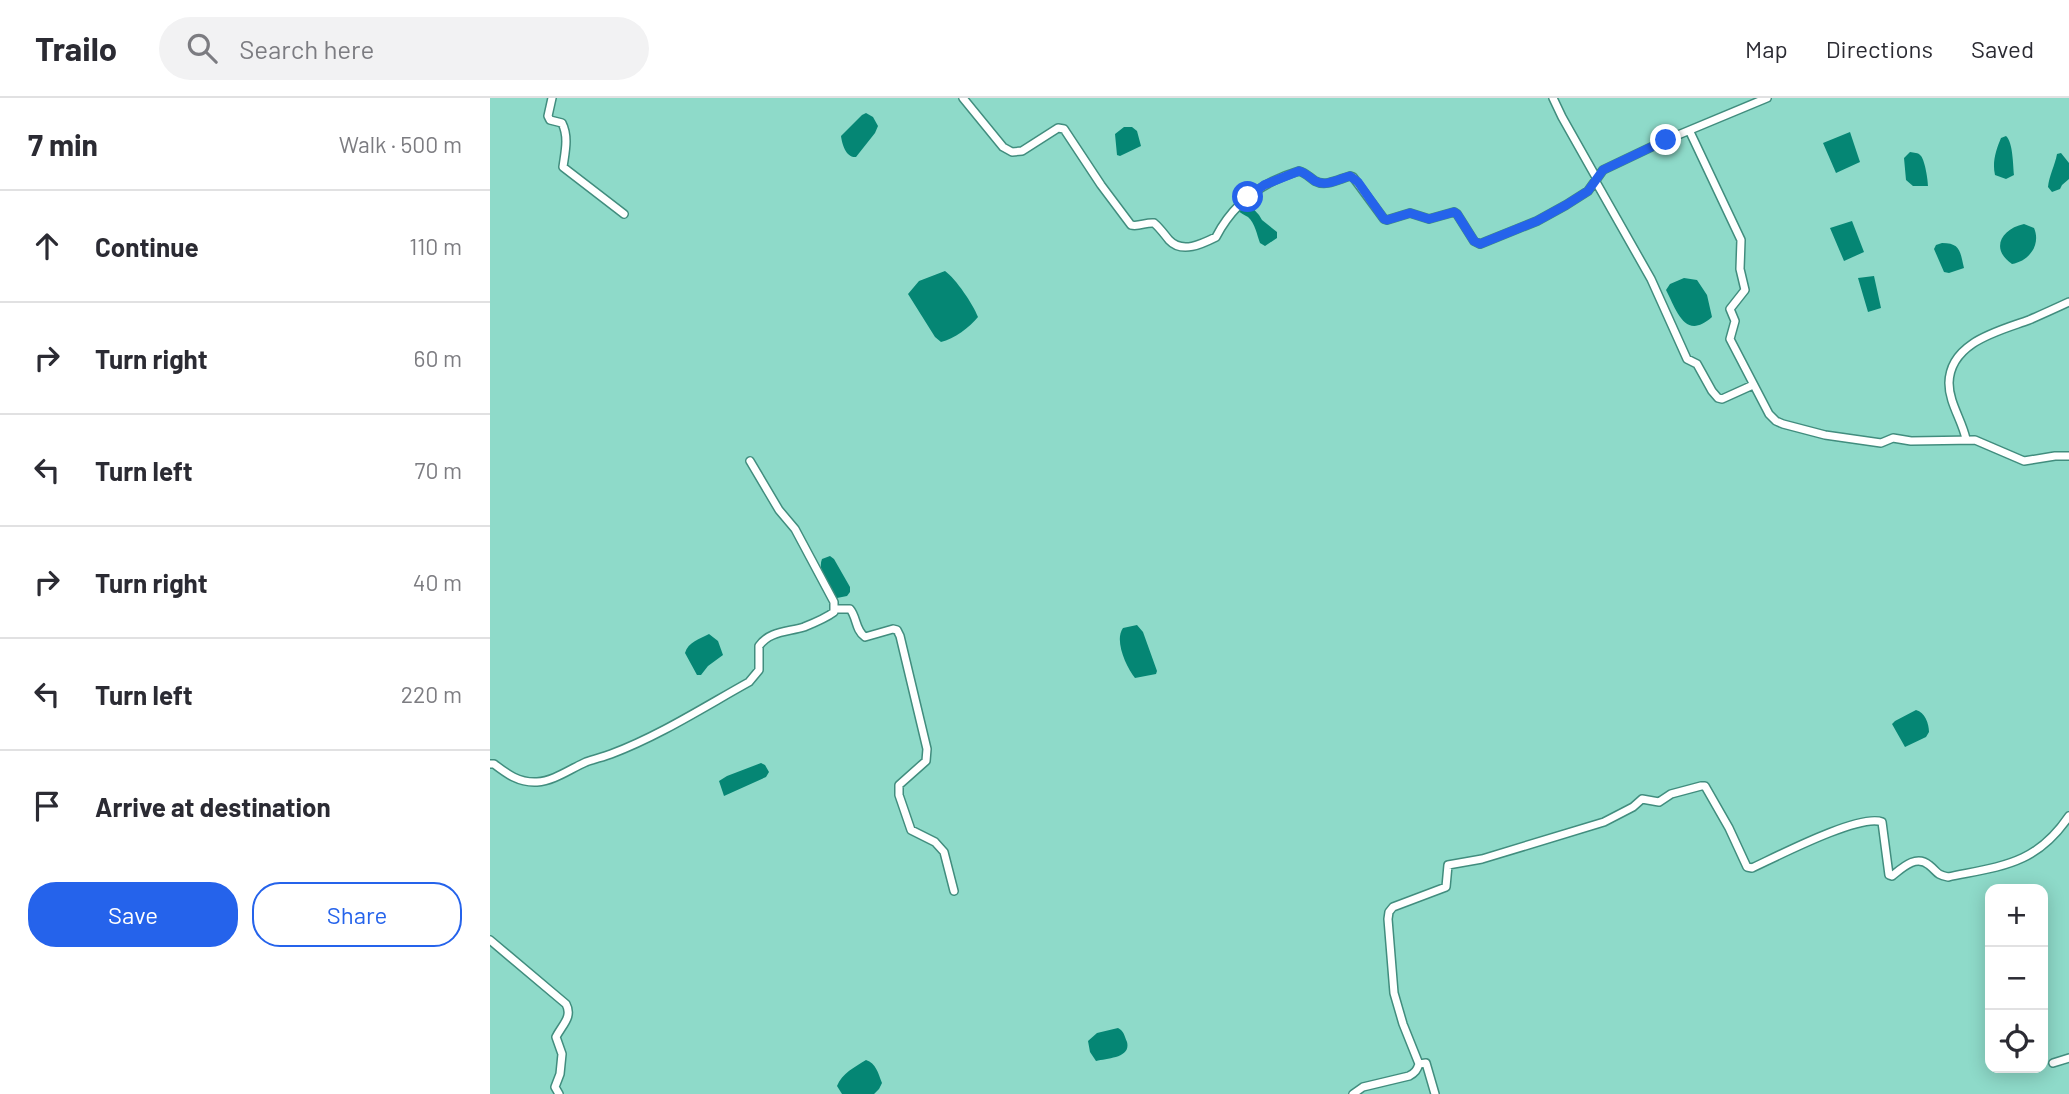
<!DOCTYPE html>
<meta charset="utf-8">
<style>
:root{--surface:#fff;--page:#f2f2f3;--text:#2b2b33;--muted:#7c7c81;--line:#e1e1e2;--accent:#2563eb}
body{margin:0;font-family:Barlow,sans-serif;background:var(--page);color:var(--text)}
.controls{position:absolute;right:21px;bottom:21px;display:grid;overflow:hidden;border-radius:14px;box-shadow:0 4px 18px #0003}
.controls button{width:63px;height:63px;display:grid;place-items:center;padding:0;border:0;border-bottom:2px solid var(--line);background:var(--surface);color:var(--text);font:35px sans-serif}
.stop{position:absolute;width:21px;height:21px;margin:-16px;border:5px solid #2563eb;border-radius:50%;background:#fff}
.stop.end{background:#2563eb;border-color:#fff;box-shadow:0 2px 7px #0008}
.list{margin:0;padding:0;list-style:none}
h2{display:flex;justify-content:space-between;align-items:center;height:91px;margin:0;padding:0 28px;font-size:30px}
h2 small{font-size:23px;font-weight:400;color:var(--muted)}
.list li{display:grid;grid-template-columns:46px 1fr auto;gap:21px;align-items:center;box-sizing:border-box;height:112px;padding:0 28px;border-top:2px solid var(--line)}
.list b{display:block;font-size:26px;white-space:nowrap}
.list em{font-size:23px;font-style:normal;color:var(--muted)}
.actions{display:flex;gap:14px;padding:21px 28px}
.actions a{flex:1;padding:16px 0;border:2px solid var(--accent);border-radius:28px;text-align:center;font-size:24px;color:var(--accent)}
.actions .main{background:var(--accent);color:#fff}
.icon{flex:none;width:38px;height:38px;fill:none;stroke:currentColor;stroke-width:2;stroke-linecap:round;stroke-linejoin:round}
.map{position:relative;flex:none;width:1579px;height:996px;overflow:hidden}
header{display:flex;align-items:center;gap:42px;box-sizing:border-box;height:98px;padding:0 35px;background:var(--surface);border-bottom:2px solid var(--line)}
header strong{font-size:33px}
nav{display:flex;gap:38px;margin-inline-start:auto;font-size:24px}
.search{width:490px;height:63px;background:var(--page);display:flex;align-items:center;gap:18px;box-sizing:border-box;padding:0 24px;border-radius:38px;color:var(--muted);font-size:26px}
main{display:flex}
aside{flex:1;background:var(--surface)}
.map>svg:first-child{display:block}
.water{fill:#058674}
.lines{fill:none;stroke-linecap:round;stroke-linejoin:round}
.street-casing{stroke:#418d7e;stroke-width:10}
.street{stroke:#fff;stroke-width:7}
.route{stroke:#2563eb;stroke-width:9}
</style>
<header>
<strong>Trailo</strong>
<div class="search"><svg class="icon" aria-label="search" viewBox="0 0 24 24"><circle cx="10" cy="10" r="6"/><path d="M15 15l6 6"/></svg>Search here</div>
<nav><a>Map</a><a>Directions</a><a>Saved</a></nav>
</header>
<main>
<aside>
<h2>7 min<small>Walk · 500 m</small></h2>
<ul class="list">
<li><svg class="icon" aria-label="ahead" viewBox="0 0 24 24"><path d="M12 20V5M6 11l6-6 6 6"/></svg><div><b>Continue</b></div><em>110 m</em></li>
<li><svg class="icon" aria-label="right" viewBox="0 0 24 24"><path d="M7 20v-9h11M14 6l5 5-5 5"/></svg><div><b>Turn right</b></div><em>60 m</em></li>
<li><svg class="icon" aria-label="left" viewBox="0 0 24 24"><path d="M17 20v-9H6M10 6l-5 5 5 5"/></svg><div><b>Turn left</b></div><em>70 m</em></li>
<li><svg class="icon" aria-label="right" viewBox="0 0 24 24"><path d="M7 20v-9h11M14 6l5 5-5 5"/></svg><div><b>Turn right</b></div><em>40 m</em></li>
<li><svg class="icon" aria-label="left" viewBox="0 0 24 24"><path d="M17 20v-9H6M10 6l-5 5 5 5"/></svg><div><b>Turn left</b></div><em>220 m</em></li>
<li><svg class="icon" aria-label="arrive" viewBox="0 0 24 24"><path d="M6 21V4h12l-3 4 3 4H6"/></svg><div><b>Arrive at destination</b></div></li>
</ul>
<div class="actions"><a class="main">Save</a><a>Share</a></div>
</aside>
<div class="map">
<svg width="1579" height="996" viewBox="0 0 1579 996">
<rect width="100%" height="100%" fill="#8edac9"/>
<!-- water -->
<path class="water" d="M376,15l7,4 5,9 -3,7 -19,24c-10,1 -14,-13 -15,-21l21,-21z
M634,29h8l5,4 4,15 -21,10 -3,-1 -2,-21z
M1360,34l10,30 -24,11 -13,-30z
M1516,38c7,6 7,29 8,39l-8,4 -11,-4c-3,-13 1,-25 6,-37z
M1420,54c4,1 8,0 11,4 4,5 7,24 7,30h-15l-7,-6 -2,-22z
M1571,55l8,10v16l-7,6 -2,4 -8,3 -4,-5c1,-11 7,-22 9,-33z
M758,105l11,12 3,5 15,12v6l-12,8 -5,-3c-3,-8 -5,-20 -12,-26 -4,-2 -7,-4 -10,-6l5,-6z
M1362,123l12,31 -20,9 -14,-33z
M1534,126l10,4c7,16 -4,33 -22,36 -22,-15 -11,-35 12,-40z
M1452,145c19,0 18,9 22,25l-15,5 -5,-1 -10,-23 2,-4z
M455,173c11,8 28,33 33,46 -8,10 -24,22 -37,25l-6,-5 -27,-43 11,-13z
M1384,178l7,32 -13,4 -10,-34z
M1194,180l13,2 10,15 5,22c-27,24 -35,-6 -46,-27l4,-6z
M340,458l4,3 16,28v5l-3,4 -10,2c-8,-9 -20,-27 -15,-39z
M647,527l6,7 14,39 -1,3 -21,4c-9,-11 -21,-38 -12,-50z
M219,536l9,7 5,14 -15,11 -7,9h-4l-12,-22c3,-11 15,-14 24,-19z
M1426,612c9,2 13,14 13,22l-3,5 -21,10 -13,-23 3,-3z
M271,665l4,2 4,7 -3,5 -42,19 -5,-15 8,-5z
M628,930c6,3 6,7 9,14 4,16 -19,16 -31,19l-6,-9 -2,-11 9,-8z
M376,962c10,3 12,13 16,23l-3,6 -5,5h-32l-5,-8c5,-13 18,-19 29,-26z"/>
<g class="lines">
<!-- street casing -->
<g class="street-casing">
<path id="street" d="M62,0l-4,18 2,4 12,3c7,14 3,29 1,44l61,47
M473,0l40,49 9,5 10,-1 36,-23 6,1 37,56 30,40c8,2 15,-3 23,-2 6,5 10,11 15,17 13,14 33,4 47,-3 18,-35 46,-55 83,-66 7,2 10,6 16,10 11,6 24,-2 35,-5l3,1 31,42 3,1 23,-7 19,6 25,-7 3,2 17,27 6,3 57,-23 29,-16 22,-14 15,-21 63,-30 101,-42
M1063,0l9,19 35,62
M1200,34l51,108 -1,29 5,21 -15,19 5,12 -5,18 39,75 7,7 7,3 42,11 56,8 12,-5 18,3 64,-1 49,21 31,-5h14
M1106,84l55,97 36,80 10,5 15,27 6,7 4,1 31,-14
M1476,341c-4,-19 -17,-36 -17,-56 1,-41 50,-52 80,-63 14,-6 27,-12 40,-18
M345,511h15c7,8 5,21 15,28l28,-8 4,1 3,6 27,113 -1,12 -27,24v10l12,35 24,12 9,10 10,39
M0,666h4c13,10 25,19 43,18 17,-1 33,-13 49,-20 8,-3 17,-5 25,-8 48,-18 93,-47 138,-72l10,-12v-24c10,-15 29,-14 45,-19 10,-4 22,-9 30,-15v-10l-39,-73 -16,-19 -29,-49
M0,842l76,64c7,13 -4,21 -10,33l6,17 -2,20 -5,13 4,7
M1563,965l16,-5
M929,966l7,-1 9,31
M863,996l10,-7 46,-11c6,-3 8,-6 10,-12l-16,-40 -9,-31 -6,-74 1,-7 4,-5 53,-20 2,-22 34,-6 122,-37 29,-15 9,-8 17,3 12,-8 30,-8h4l24,42 18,39 5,1c24,-11 108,-55 130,-46l7,53 3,1c10,-8 24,-22 37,-11 9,7 6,9 19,12 53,-11 88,-12 121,-61"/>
</g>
<!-- street -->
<use href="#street" class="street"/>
</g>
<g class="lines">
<!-- route -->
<path class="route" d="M758,99l16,-12 35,-14c7,2 10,6 16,10 11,6 24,-2 35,-5l8,6 26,37 3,1 23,-7 19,6 25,-7 3,2 17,27 6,3 57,-23 29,-16 22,-14 15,-21 63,-30"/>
</g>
</svg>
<div class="controls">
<button>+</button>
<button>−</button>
<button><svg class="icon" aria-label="locate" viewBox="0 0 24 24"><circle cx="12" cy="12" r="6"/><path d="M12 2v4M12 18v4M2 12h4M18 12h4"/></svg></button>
</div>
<div class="stop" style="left:758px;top:99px"></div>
<div class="stop end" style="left:1176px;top:42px"></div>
</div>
</main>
